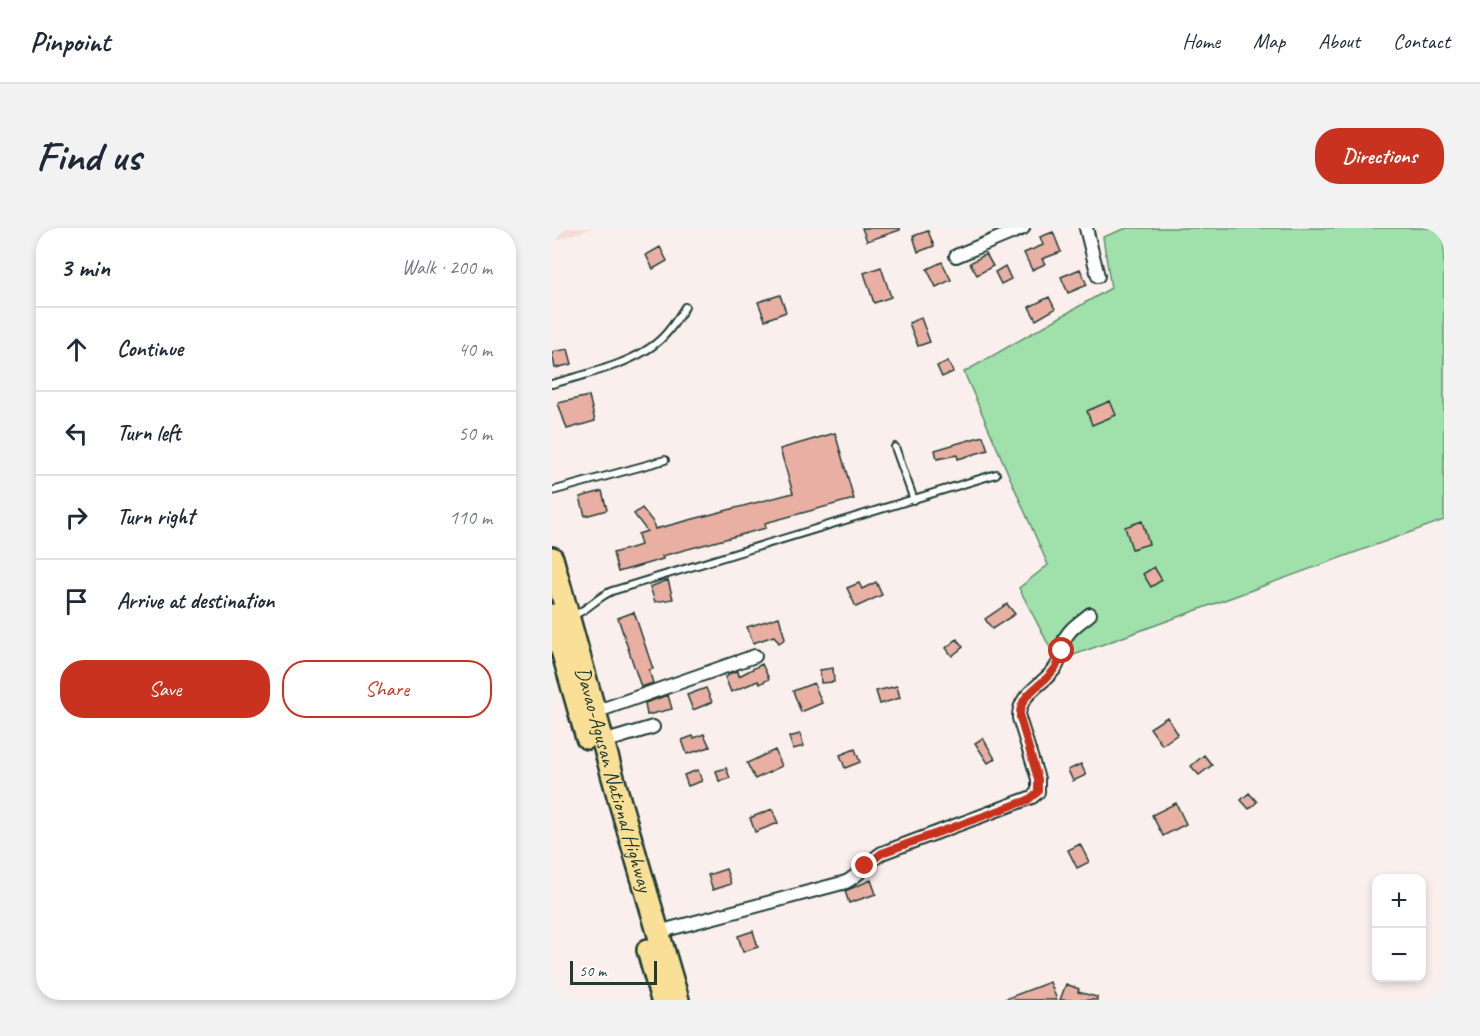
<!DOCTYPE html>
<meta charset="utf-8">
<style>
:root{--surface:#fff;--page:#f2f2f3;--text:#1f2937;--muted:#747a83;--line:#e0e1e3;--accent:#c8321e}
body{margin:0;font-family:Caveat,sans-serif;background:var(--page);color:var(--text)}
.controls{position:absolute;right:18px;bottom:18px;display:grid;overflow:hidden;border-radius:12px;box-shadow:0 3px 9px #0003}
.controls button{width:54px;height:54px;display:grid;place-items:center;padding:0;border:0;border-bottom:2px solid var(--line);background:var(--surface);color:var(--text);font:30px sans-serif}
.scale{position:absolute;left:18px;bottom:15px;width:87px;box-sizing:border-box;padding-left:6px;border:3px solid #1f3d34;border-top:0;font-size:16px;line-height:21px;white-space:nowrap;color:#1f3d34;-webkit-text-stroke:4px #fff;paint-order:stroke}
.stop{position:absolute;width:18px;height:18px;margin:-14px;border:4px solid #c8321e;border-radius:50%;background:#fff}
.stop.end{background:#c8321e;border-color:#fff;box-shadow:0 2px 6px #0008}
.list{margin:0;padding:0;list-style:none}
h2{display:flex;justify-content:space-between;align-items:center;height:78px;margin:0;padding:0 24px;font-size:26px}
h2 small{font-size:20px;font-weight:400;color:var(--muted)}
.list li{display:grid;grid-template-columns:39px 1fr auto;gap:18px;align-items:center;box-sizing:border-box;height:84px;padding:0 24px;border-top:2px solid var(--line)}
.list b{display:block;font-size:22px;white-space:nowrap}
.list em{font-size:20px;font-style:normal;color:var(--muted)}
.actions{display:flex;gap:12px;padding:18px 24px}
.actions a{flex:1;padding:14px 0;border:2px solid var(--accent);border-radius:24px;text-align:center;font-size:21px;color:var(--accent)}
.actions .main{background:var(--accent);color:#fff}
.icon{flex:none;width:33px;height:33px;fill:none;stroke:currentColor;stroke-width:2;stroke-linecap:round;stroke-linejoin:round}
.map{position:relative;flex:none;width:892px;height:772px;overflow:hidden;border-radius:24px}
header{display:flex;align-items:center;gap:36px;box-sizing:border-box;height:84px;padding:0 30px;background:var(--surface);border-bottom:2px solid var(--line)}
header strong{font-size:28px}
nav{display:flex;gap:33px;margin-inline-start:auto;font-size:21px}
.intro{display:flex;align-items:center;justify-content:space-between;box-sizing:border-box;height:144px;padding:0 36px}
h1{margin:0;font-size:42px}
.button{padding:15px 27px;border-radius:24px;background:var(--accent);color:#fff;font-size:21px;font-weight:700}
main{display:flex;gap:36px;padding:0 36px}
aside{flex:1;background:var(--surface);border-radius:24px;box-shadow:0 3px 9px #0003}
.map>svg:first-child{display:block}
.built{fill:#f5dcd6}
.green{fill:#a0e1ab;stroke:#608f70;stroke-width:1.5}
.building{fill:#e8afa2;stroke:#1f3d34;stroke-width:1.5}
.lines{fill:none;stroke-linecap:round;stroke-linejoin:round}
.service-casing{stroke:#1f3d34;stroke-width:10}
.minor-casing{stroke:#1f3d34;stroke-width:16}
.trunk-casing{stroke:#1f3d34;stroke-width:26}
.service{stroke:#fff;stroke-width:6}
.minor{stroke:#fff;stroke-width:12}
.trunk{stroke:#fadf96;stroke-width:21}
.route{stroke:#c8321e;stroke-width:8}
.labels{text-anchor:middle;stroke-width:5;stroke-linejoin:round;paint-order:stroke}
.street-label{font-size:21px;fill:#1f3d34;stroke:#fff}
</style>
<header>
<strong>Pinpoint</strong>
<nav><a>Home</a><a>Map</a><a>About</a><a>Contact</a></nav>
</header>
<div class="intro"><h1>Find us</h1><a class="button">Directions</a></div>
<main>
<aside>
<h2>3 min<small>Walk · 200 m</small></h2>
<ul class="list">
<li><svg class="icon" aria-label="ahead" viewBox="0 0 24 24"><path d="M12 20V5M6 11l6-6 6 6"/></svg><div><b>Continue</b></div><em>40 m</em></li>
<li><svg class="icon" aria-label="left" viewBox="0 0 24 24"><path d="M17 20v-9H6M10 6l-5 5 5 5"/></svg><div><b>Turn left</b></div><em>50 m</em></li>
<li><svg class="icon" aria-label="right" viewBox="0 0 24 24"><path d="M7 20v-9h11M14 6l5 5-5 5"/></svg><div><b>Turn right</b></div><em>110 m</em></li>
<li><svg class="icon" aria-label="arrive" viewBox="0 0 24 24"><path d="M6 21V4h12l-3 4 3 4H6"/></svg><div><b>Arrive at destination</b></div></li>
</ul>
<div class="actions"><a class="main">Save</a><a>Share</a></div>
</aside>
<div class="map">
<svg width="892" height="772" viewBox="0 0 892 772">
<rect width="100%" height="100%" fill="#faefec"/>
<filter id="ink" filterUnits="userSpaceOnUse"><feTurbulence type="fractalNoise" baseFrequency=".0167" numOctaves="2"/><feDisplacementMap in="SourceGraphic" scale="12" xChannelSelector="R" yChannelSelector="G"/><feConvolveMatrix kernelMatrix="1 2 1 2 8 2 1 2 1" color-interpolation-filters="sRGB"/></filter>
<g filter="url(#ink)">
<!-- built -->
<path class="built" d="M0,0h42l-42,13z"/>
<!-- green -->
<path class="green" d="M575,0h317v292l-387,141 -38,-73 29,-23 -84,-193 147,-84 -8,-51z"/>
<!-- building -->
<path class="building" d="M310,0h38v2l-33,11z
M376,3l6,15 -16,6 -5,-16z
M501,4l8,20 -19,7 3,5 -13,6 -8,-17 19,-8 -3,-8z
M108,19l7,14 -14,8 -7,-14z
M434,26l7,12 -16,9 -7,-12z
M390,34l9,18 -15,7 -9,-18z
M453,38l6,13 -10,5 -6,-12z
M329,39l10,30 -17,6 -10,-30z
M528,41l7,16 -19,8 -7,-16z
M228,67l6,17 -21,8 -7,-18z
M497,69l6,12 -19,11 -7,-13z
M369,90l9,24 -12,4 -9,-23z
M16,121l4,15 -17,4 -3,-16z
M396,133l5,11 -11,5 -5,-11z
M37,168l6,25 -28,8 -9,-26z
M558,173l6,14 -24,10 -5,-14z
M283,205l19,66 -89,24 1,5 -104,28 1,3 -45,13 -5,-19 28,-8 -3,-11 9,-3 -13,-17 8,-6 11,14 2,7 138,-36 -13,-44z
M431,208l5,14 -30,9 -1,-4 -20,4 -2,-9z
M50,263l5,19 -22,6 -5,-19z
M590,293l7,23 -17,5 -7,-22z
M602,339l8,13 -11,7 -8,-13z
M116,352l5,19 -18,3 -5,-15z
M324,354l6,13 -26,12 -9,-19 12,-5 3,6z
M455,376l8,10 -23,15 -7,-10z
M82,384l19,57 -4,1 4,13 -12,4 -23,-69z
M227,389l6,22 -6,4 -5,-7 -21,7 -6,-16z
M405,411l6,8 -11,9 -6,-8z
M210,436l7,15 -9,5 -2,-3 -27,11 -6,-15 3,-1v-2l10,-3 1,5z
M281,440l1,14 -13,1 -1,-13z
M262,455l8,20 -21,9 -8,-21z
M345,458l3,12 -20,6 -4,-13z
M154,460l6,14 -19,8 -6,-15z
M116,467l4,14 -25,6 -2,-12z
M615,489l11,17 -16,11 -12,-17z
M152,506l6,13 -23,7 -5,-14 11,-4 1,2z
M248,506l4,12 -11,3 -4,-12z
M431,510l12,21 -7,4 -13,-20z
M303,521l5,13 -15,6 -5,-13z
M223,522l7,16 -27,13 -8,-16z
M652,527l8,10 -13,10 -8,-9z
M529,536l5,11 -13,6 -5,-11z
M174,540l4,10 -11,3 -3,-10z
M146,542l4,11 -14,5 -4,-11z
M697,565l8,9 -8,7 -8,-9z
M624,575l10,21 -23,12 -11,-21z
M220,581l6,14 -23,9 -5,-14z
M528,616l9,18 -12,6 -9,-18z
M174,641l5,15 -18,6 -5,-15z
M319,652l5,14 -27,9 -4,-12z
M201,703l5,16 -15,5 -5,-16z
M498,754l7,18h-52v-1z
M514,756l13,5 -1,3 19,5v3h-37z"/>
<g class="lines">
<!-- service casing -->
<g class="service-casing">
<path id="service" d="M0,156c34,-10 86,-21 111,-47 9,-9 15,-19 22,-30
M343,219l19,53
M0,263l113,-31
M20,388c16,-6 25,-19 40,-25l384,-117"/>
</g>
<!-- minor casing -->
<g class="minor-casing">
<path id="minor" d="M534,0l12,48
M404,28l67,-28
M43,484l160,-56
M51,514l50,-15
M106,704l188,-50c14,-7 22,-20 36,-29l150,-56 6,-5v-13l-19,-61c-1,-25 25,-33 37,-51 5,-8 6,-18 8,-26 4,-12 17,-19 26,-27"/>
</g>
<!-- trunk casing -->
<g class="trunk-casing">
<g id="trunk">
<path id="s1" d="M0,330l67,241 59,201"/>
<path d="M0,387l35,123"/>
<path d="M96,722l14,50"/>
</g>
</g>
<!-- service -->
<use href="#service" class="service"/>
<!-- minor -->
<use href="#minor" class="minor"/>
<!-- trunk -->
<use href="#trunk" class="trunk"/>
</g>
</g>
<g class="lines" filter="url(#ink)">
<!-- route -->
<path class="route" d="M313,638l17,-13 146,-53 10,-8v-13l-18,-61c-2,-27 26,-32 37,-53 3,-4 4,-9 5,-14"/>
</g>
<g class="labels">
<!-- street labels -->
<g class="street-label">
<text dy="7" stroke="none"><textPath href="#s1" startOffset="230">Davao-Agusan National Highway</textPath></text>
</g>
</g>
</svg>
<div class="controls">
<button>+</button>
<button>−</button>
</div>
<div class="scale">50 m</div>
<div class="stop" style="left:510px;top:423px"></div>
<div class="stop end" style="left:313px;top:638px"></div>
</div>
</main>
